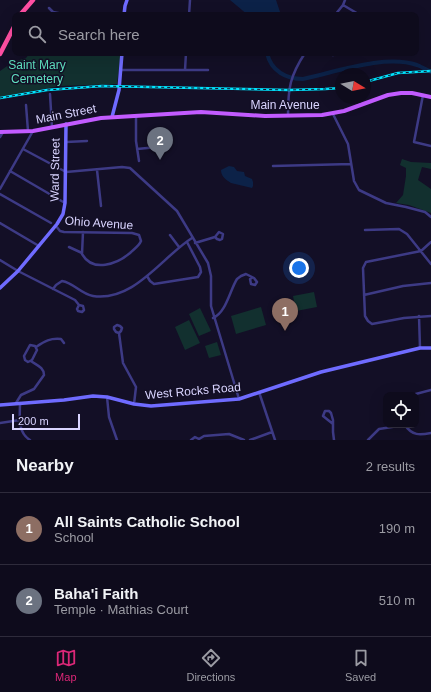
<!DOCTYPE html>
<meta charset="utf-8">
<style>
:root{--surface:#0e0b1c;--page:#171425;--text:#f1f3f6;--muted:#9b9ba3;--line:#2e2b3b;--accent:#db2777}
body{margin:0;font-family:Arial,sans-serif;background:var(--page);color:var(--text)}
.controls{position:absolute;right:12px;bottom:12px;display:grid;overflow:hidden;border-radius:8px;box-shadow:0 4px 16px #0002}
.controls button{width:36px;height:36px;display:grid;place-items:center;padding:0;border:0;border-bottom:1px solid var(--line);background:var(--surface);color:var(--text);font:20px sans-serif}
.compass{position:absolute;left:335px;top:68px;width:36px;height:36px;border-radius:50%;background:var(--surface);box-shadow:0 4px 16px #0002;rotate:100deg}
.scale{position:absolute;left:12px;bottom:10px;width:68px;box-sizing:border-box;padding-left:4px;border:2px solid #d9d4ff;border-top:0;font-size:11px;line-height:14px;white-space:nowrap;color:#d9d4ff;-webkit-text-stroke:3px #130f26;paint-order:stroke}
.you{position:absolute;left:299px;top:268px;width:14px;height:14px;margin:-10px;border:3px solid #fff;border-radius:50%;background:#1a73e8;box-shadow:0 0 0 6px #1a73e833}
.badge{display:grid;place-items:center;width:26px;height:26px;border-radius:50%;background:var(--accent);color:#fff;font-size:13px;font-weight:700}
.pin{position:absolute;translate:-50% -33px;filter:drop-shadow(0 1px 2px #0008)}
.pin::after{content:'';position:absolute;top:21px;width:14px;height:12px;background:inherit;clip-path:polygon(0 0,100% 0,50% 100%)}
.list{margin:0;padding:0;list-style:none}
h2{display:flex;justify-content:space-between;align-items:center;height:52px;margin:0;padding:0 16px;font-size:17px}
h2 small{font-size:13px;font-weight:400;color:var(--muted)}
.list li{display:grid;grid-template-columns:26px 1fr auto;gap:12px;align-items:center;box-sizing:border-box;height:72px;padding:0 16px;border-top:1px solid var(--line)}
.list b{display:block;font-size:15px;white-space:nowrap}
.list p{margin:0;font-size:13px;white-space:nowrap;color:var(--muted)}
.list em{font-size:13px;font-style:normal;color:var(--muted)}
.icon{flex:none;width:22px;height:22px;fill:none;stroke:currentColor;stroke-width:2;stroke-linecap:round;stroke-linejoin:round}
.map{position:relative;flex:none;width:431px;height:440px;overflow:hidden}
.search{position:absolute;background:var(--surface);box-shadow:0 4px 16px #0002;left:12px;right:12px;top:12px;height:44px;display:flex;align-items:center;gap:10px;box-sizing:border-box;padding:0 14px;border-radius:8px;color:var(--muted);font-size:15px}
.sheet{height:196px;background:var(--surface)}
nav{display:flex;justify-content:space-around;align-items:center;box-sizing:border-box;height:56px;border-top:1px solid var(--line);background:var(--surface);font-size:11px;color:var(--muted)}
nav a{display:grid;justify-items:center;gap:2px}
nav .on{color:var(--accent)}
.map>svg:first-child{display:block}
.green{fill:#12302f}
.water{fill:#0c2248}
.lines{fill:none;stroke-linecap:round;stroke-linejoin:round}
.river{stroke:#0c2248;stroke-width:4}
.street{stroke:#3d3a85;stroke-width:2.5}
.secondary{stroke:#6f6bff;stroke-width:3.5}
.primary{stroke:#c25bff;stroke-width:4}
.highway{stroke:#ff4fa3;stroke-width:4.5}
.rail-casing{stroke:#00e5ff;stroke-width:2.5}
.rail{stroke:#130f26;stroke-width:1;stroke-dasharray:3;stroke-linecap:butt}
.labels{text-anchor:middle;stroke-width:3;stroke-linejoin:round;paint-order:stroke}
.park-label{font-size:12px;fill:#5fe0c0;stroke:#130f26}
.street-label{font-size:12px;fill:#d9d4ff;stroke:#130f26}
</style>
<div class="map">
<svg width="431" height="440" viewBox="0 0 431 440">
<rect width="100%" height="100%" fill="#130f26"/>
<!-- green -->
<path class="green" d="M30,53h91l-4,31 -57,2 -60,11v-26l13,-9 13,-4z
M402,159l9,3 20,1v6l-9,-2 -4,13 13,9v24l-22,-8 -13,-2 7,-8 3,-19v-8l-6,-3z
M314,292l3,15 -21,4 -3,-15z
M261,307l5,18 -30,9 -5,-18z
M200,308l11,23 -12,5 -10,-22z
M189,320l11,23 -15,7 -10,-23z
M217,342l4,13 -12,3 -4,-12z"/>
<!-- water -->
<path class="water" d="M230,0h46l4,12 -1,3h-31z
M229,166l5,1 3,4 7,1 1,4 7,3 1,3v4l-1,2 -21,-5c-6,-4 -10,-7 -10,-13z"/>
<g class="lines">
<!-- river -->
<path class="river" d="M267,53c4,18 19,26 36,26 33,-7 82,-25 114,-14 5,2 10,5 14,7"/>
<!-- street -->
<path class="street" d="M343,5l17,10
M49,8l4,4 15,3
M189,15l1,-15
M335,15l8,-10 2,-5
M327,53l6,2 2,-2
M121,70h87
M185,70l1,-17
M50,94l2,33
M423,95l-9,47 17,4
M26,105l2,26
M333,114l15,30 6,37 5,9 27,13 20,4 19,5 6,5
M288,115c0,-27 2,-39 17,-62
M136,116v25l3,20
M0,137l3,-5
M66,142l21,-1
M23,149l43,23 56,-5 8,1 47,43 31,52 3,13v30l28,93
M137,149l31,-3
M273,166l78,-2
M97,170l4,36
M10,171l55,32
M0,189l33,-58
M0,194l51,29
M0,223l39,23
M56,226l4,5 4,1 68,1 7,2 2,6c-2,5 -7,8 -11,12 -13,11 -37,20 -48,1l1,-22
M365,230l34,-1 8,5 24,30
M170,235l9,12
M431,242l-10,9 -55,11 -3,6 2,48 3,5 4,3 32,-6 27,-2
M195,243l20,-6 2,2 3,1 2,-1 1,-5 -4,-2 -4,5
M69,247l13,6
M0,260l18,11 57,29 4,5 4,1 1,4 -2,2 -4,-1 -1,-2 2,-4
M147,276l3,5 4,3 44,-7 3,-5 -1,-5 -13,-25
M53,289l3,-4 6,-4c12,2 19,13 31,15 41,6 69,-39 99,-58
M364,295l39,-9 28,-3
M419,316l1,32
M213,318c13,-5 17,-28 24,-39l4,-3 5,-2 8,4 3,4 -2,3 -4,-1 -1,-5 2,-1
M119,333l-3,-1 -2,-3v-2l3,-2 3,1 2,2 -1,3 -2,2 4,30 13,24 -2,17
M30,345l5,1 2,4 -5,10 -4,2 -3,-2 -1,-4z
M36,347c9,-6 14,-9 25,-8l3,4
M259,392l16,48
M412,395l19,-5
M107,397l2,20 8,23
M16,403l5,-8 13,-6 10,-14c0,-8 -8,-10 -13,-14
M20,403c0,13 -3,29 10,37
M0,423l20,-3
M333,424l-10,-8 2,-5h4l2,2 2,7v12l1,8
M405,425c7,11 15,10 26,8
M191,440l4,-3 4,2 5,-3 25,-2 15,6
M250,440l22,-8
M368,440l11,-11 26,-4"/>
<!-- secondary -->
<path class="secondary" d="M124,15l1,-9 2,-6
M112,117l7,-27 3,-37
M0,288l18,-17 39,-47 6,-10 2,-11 1,-79
M0,405l64,-5 29,-4 14,1 27,7 17,2 88,-7 82,-27 99,-24h11"/>
<!-- primary -->
<path class="primary" d="M0,132l33,-1 68,-13 100,-6 64,4 57,-1 22,-4 44,-16 13,-2h11l19,4"/>
<!-- highway -->
<path class="highway" d="M20,15l13,-15
M0,54l15,-29"/>
<!-- rail casing -->
<g class="rail-casing">
<path id="rail" d="M365,82l33,-9 33,-2
M0,98l47,-8 55,-4 187,4 36,-1 16,-1"/>
</g>
<!-- rail -->
<use href="#rail" class="rail"/>
</g>
<g class="labels">
<!-- park labels -->
<g class="park-label">
<text x="37" y="69">Saint Mary<tspan x="37" dy="14">Cemetery</tspan></text>
</g>
<!-- street labels -->
<g class="street-label">
<text x="285" y="109">Main Avenue</text>
<text transform="translate(66 114) rotate(-11)" y="4">Main Street</text>
<text transform="translate(55 170) rotate(-89)" y="4">Ward Street</text>
<text transform="translate(99 223) rotate(4)" y="4">Ohio Avenue</text>
<text transform="translate(193 391) rotate(-5)" y="4">West Rocks Road</text>
</g>
</g>
</svg>
<div class="controls">
<button><svg class="icon" aria-label="locate" viewBox="0 0 24 24"><circle cx="12" cy="12" r="6"/><path d="M12 2v4M12 18v4M2 12h4M18 12h4"/></svg></button>
</div>
<svg class="compass" viewBox="-18 -18 36 36"><path d="M0-13l5 13h-10z" fill="#e53935"/><path d="M0 13l5-13h-10z" fill="#9b9ba3"/></svg>
<div class="scale">200 m</div>
<div class="you"></div>
<div class="pin badge" style="left:285px;top:331px;background:#8d6e63">1</div>
<div class="pin badge" style="left:160px;top:160px;background:#6b7280">2</div>
<div class="search"><svg class="icon" aria-label="search" viewBox="0 0 24 24"><circle cx="10" cy="10" r="6"/><path d="M15 15l6 6"/></svg>Search here</div>
</div>
<section class="sheet">
<h2>Nearby<small>2 results</small></h2>
<ul class="list">
<li><span class="badge" style="background:#8d6e63">1</span><div><b>All Saints Catholic School</b><p>School</p></div><em>190 m</em></li>
<li><span class="badge" style="background:#6b7280">2</span><div><b>Baha'i Faith</b><p>Temple · Mathias Court</p></div><em>510 m</em></li>
</ul>
</section>
<nav>
<a class="on"><svg class="icon" aria-label="map" viewBox="0 0 24 24"><path d="M3 6l6-2 6 2 6-2v14l-6 2-6-2-6 2zM9 4v14M15 6v14"/></svg>Map</a>
<a><svg class="icon" aria-label="directions" viewBox="0 0 24 24"><path d="M12 3l9 9-9 9-9-9zM9 14v-3h6M13 9l2 2-2 2"/></svg>Directions</a>
<a><svg class="icon" aria-label="saved" viewBox="0 0 24 24"><path d="M7 4h10v16l-5-4-5 4z"/></svg>Saved</a>
</nav>
